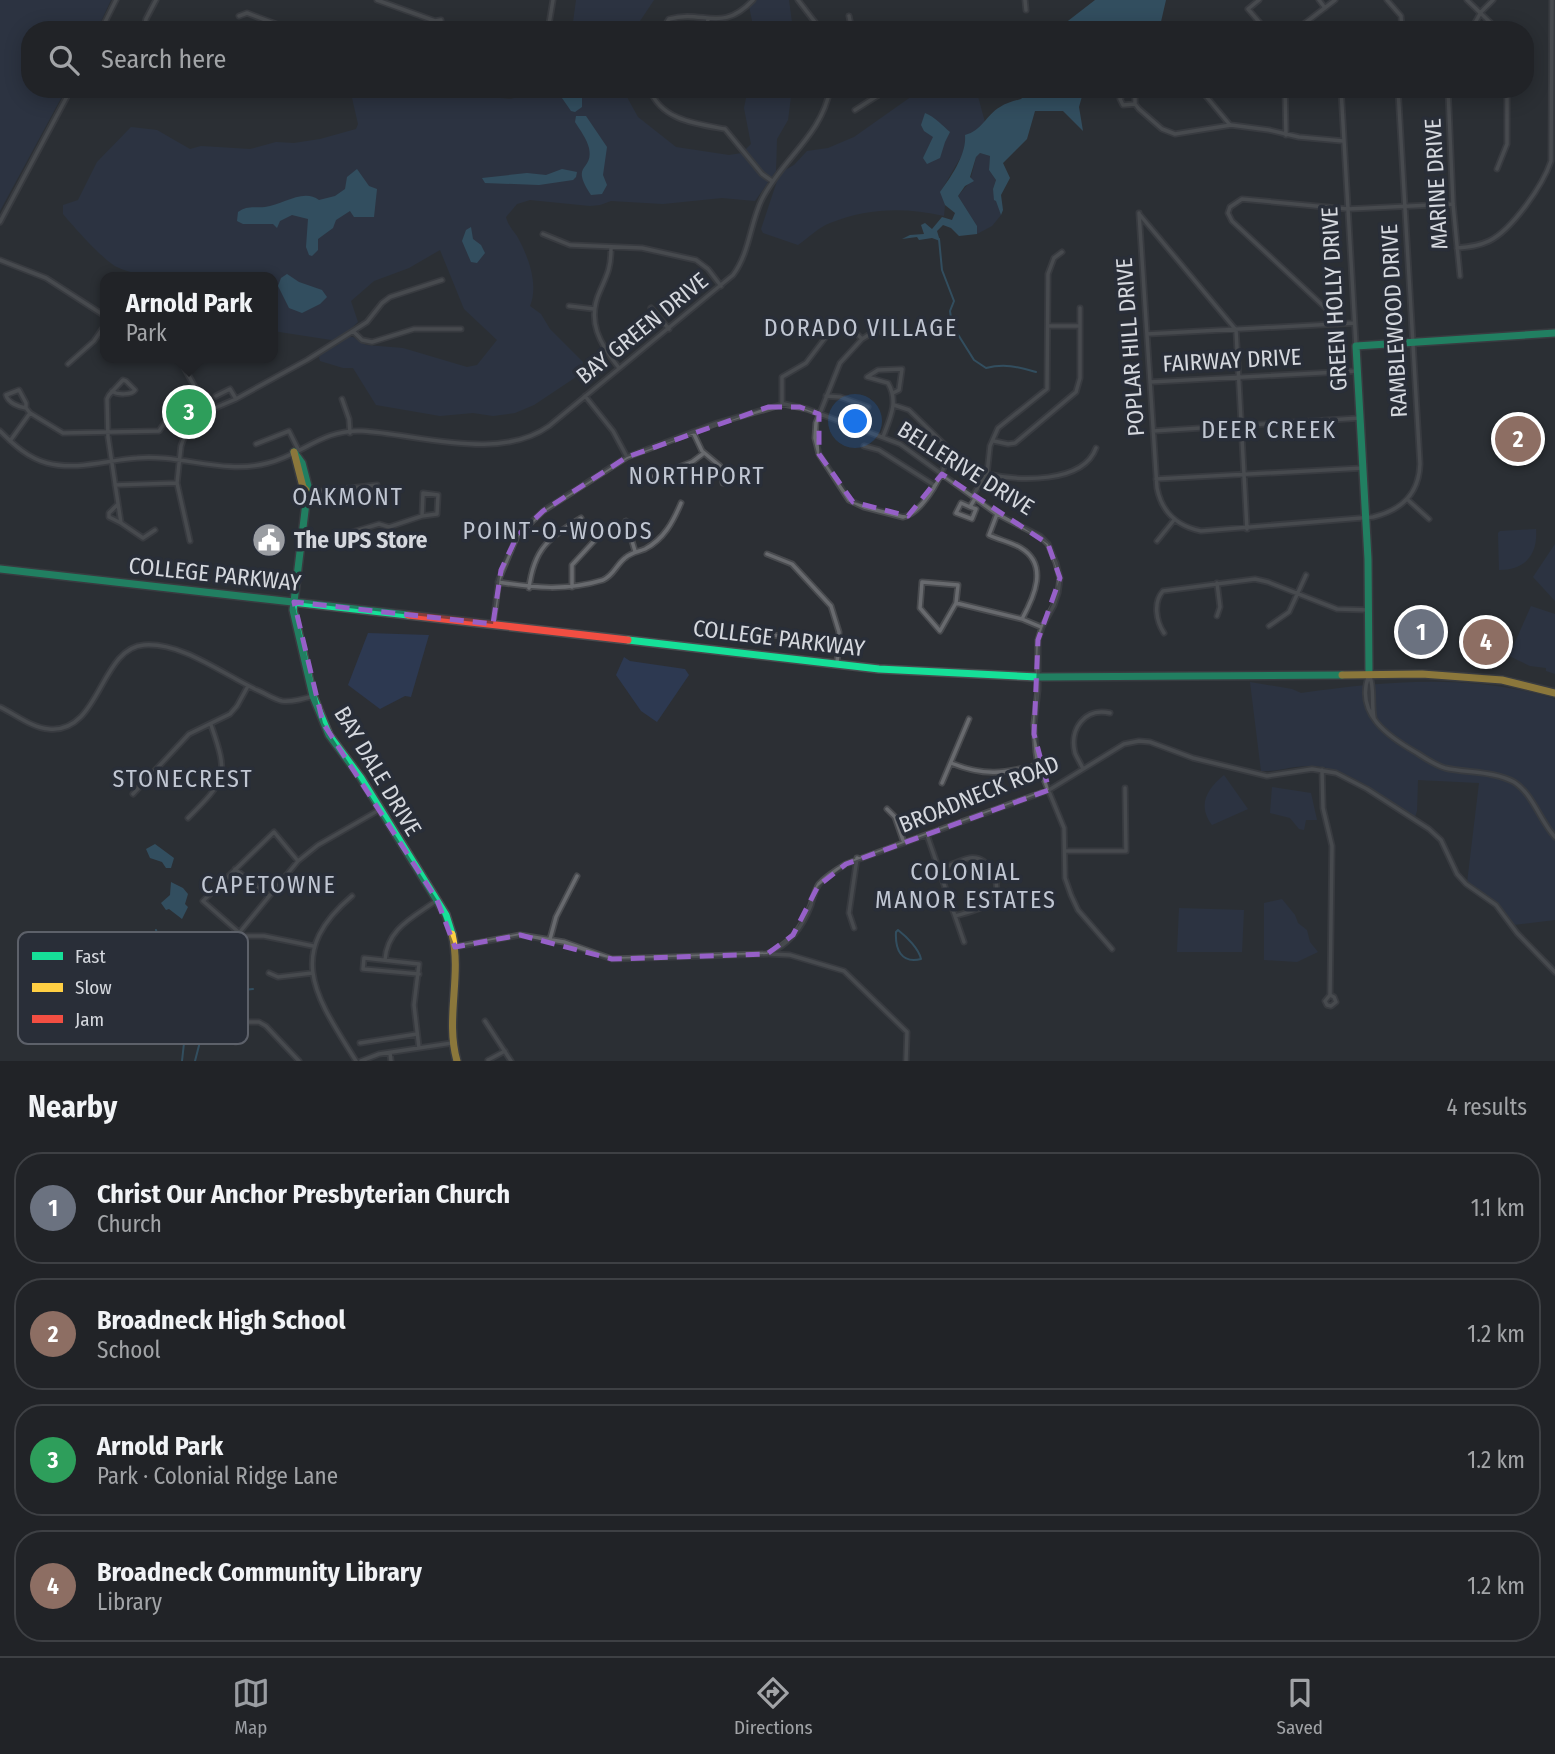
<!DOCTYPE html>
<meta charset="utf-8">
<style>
:root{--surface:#212327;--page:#2d2f33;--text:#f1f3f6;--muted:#a2a4a7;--line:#3e4044;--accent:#9a9da2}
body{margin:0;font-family:"Fira Sans Condensed",sans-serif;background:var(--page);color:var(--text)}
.you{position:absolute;left:856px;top:422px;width:24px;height:24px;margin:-18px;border:5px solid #fff;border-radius:50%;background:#1a73e8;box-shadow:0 0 0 10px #1a73e833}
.badge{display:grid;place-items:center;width:46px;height:46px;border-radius:50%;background:var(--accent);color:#fff;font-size:23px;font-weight:700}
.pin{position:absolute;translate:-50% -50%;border:4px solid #fff;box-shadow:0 2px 7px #0006}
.popup{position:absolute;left:100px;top:272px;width:178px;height:91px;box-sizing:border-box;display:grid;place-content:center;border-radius:14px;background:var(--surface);filter:drop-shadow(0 2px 5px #0005);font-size:23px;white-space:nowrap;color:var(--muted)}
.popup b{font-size:26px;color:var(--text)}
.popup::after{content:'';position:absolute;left:50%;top:100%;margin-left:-14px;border:14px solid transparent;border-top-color:var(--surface)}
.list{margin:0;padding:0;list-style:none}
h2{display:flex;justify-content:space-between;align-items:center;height:91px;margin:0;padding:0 28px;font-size:30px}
h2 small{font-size:23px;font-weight:400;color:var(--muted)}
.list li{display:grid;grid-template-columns:46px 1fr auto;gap:21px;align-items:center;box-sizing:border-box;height:112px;margin:0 14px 14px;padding:0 14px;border:2px solid var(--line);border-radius:28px}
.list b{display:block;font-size:26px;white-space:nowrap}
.list p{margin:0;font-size:23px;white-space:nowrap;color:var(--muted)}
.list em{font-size:23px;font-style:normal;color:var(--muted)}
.icon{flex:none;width:38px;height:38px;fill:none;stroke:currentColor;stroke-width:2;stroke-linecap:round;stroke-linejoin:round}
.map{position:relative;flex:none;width:1555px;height:1061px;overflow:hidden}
.search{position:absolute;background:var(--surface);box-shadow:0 4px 18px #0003;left:21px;right:21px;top:21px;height:77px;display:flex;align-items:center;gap:18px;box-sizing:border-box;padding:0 24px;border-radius:28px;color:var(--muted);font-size:26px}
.sheet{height:595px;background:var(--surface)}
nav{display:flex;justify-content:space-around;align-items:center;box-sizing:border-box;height:98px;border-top:2px solid var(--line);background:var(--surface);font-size:19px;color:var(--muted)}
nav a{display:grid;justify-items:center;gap:4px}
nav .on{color:var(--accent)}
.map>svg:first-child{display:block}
.green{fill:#2d3951}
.water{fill:#3b7492}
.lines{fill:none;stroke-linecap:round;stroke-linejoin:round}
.stream{stroke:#3b7492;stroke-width:2}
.street-casing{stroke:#484a4e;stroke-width:7}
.fast-casing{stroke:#484a4e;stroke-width:10}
.slow-casing{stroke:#484a4e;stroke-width:10}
.jam-casing{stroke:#484a4e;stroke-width:10}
.street{stroke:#686a6e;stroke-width:3.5}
.fast{stroke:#16e098;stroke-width:7}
.slow{stroke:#ffcf43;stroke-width:7}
.jam{stroke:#f24e42;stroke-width:7}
.marked{fill:none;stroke:#9660c8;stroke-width:5;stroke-dasharray:14 9;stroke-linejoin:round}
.labels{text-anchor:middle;stroke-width:7;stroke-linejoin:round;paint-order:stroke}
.street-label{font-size:23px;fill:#d5d8de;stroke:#292e38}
.poi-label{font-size:23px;font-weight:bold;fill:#d5d8de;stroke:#292e38;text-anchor:start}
.neighbourhood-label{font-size:24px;letter-spacing:2px;fill:#c0c6d2;stroke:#292e38}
.key{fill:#292e38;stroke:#5d616a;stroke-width:2}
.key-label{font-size:19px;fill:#d5d8de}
</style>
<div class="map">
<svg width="1555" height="1061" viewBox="0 0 1555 1061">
<rect width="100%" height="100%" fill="#2c2f34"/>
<!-- green -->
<path class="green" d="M0,0h111l-14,30h-67v59h36l-66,122z
M576,0h78l-20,30h-62z
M755,0h34l4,30h-39l-5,-24z
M350,89h139l2,8 20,2 26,-10h90l1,10 10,18 38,30 53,8 13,-2 9,-9 -7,-36 4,-19h44l-4,31 -11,19 -1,32 -21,30 -33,-3 -59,6 -52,-3 -11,4 -10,1 -60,-6 -13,4 -11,13c2,8 6,12 11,19 11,20 22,48 13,70l11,8 9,15 33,33 -1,9 -6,6 -42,28 -19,8 -22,3 -20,-3 -33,3 -64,-11 -23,-37h-10l-23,-7 -1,-4 10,-9 7,-2 12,-9h5l13,8 37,3 64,19 10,-2 20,-25 -33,-31 -24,-59 -31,18 -35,13 -23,20 7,21 -20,19 -65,-10v-54c-43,0 -119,8 -156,-10 -12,-5 -44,-41 -54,-53v-9l15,-5 19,-38 34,-35 26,3 33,19 11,-3 49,3 26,-7 18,1 26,-4 36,-10 2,-5z
M922,89h54l10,37 -27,34 -18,31 4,14 -1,11c-40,-9 -76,-8 -114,7 -11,4 -22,15 -32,22l-35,-12 -2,-4 16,-48 8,-11 9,-5 13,-14 21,-3 26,-11z
M980,153l10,3 -1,14 7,10 -3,9 8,26 -9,11 -15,8v-8l-19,-30 12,-14 6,-25z
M1536,529c2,26 -11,41 -37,41l-1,-37 2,-2z
M1555,544v57l-22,-24z
M1531,606l24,8v60l-9,-3v-3l-16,-2 -21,-10z
M368,633l61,2 -18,62 -6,-1 -25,13 -32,-24z
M624,657l6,4 55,8 4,6 -32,47 -16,-11 -25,-36z
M1250,682l42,7 9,4c84,-12 171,-20 254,6v221l-42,5 -18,-24 -28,-18 12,-100 -61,-3 -1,31 -2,6c-32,-19 -66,-50 -104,-51 -17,-1 -33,6 -50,5z
M1224,775l24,34 -36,16c-15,-20 -5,-36 12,-50z
M1272,787l39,6 6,27h-11l-2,10 -5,-1 -9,-11 -20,-5z
M1282,899l13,16 3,8 9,7 3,12 8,10 -21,10 -33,-2v-57z
M1179,908l65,2 -2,42h-65z"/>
<!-- water -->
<path class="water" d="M1095,0h71l-6,26 -7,4h-92l3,-6z
M549,89h31l2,3v15l-7,5 -4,-1 -9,-13 -10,-2z
M1024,89h60l-5,18 4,24 -20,-20h-28l-8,28 -24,24 7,15 -9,17 2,15 -2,5 -5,-14 -2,-1 -1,-11 3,-9 -7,-10 1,-14 -10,-3 -4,4 -6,20 4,4 -9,5 -7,10 19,30v8l-18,2 -8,-8 -8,-3 -6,6 3,10 -8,-3 -13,2 -2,-3 -15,2 8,-4 14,-1 -3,-9 4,-2 7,6 10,-12 10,3 3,-7 -10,-8 -5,-13c11,-15 27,-38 25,-57 17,-4 21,-20 35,-28 6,-4 14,-6 21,-8l3,-3 -4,-4z
M925,113c10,4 18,13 25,19l-5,10 -5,16 -13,6 -4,-6 10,-21 -9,-6 -3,-6z
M576,116h10l21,31 -4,28 4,10 -5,9 -11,1c-22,-33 3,-23 -2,-47 -2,-9 -9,-18 -14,-26z
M357,169l12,17 8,3 -3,28h-20l-4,-6 -14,9 -3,8 -15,11v11l-6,6 -3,-1 -3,-8 2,-28 -16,-4 -12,6 -3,7 -4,-4h-30l-6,-3 1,-9c9,-7 17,-4 27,-5 18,-2 38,-19 54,-7l16,-4 10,-7 2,-12z
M562,169l15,3 -1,5 -3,3 -34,5 -54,-2 -3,-5 45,-5 19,2z
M471,227l2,12 8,6 4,8 -8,10 -6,-1 -9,-21 4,-11z
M287,274l12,8 23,8 5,7 -7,7 -18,9 -13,-5 -11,-22 3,-8z
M155,844l19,14 -3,10h-5l-4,-6 -12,-4 -4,-9z
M171,882l12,6 5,6 -3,10 3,3 -6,12 -13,-10 -3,1 -5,-7 9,-8z"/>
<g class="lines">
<!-- stream -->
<path class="stream" d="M939,239l3,31 12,31 -4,10 2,14 22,35 12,8c19,-5 32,-1 50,4
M156,930l29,104 -3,27
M898,930c9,7 21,19 23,29 -20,5 -26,-10 -25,-27z
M195,1061l16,-62 21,-8 21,-2"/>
<!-- street casing -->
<g class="street-casing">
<path id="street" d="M377,0l58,21 6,-1
M798,0l23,30
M1025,0l1,10
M1259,0l-11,9 18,21
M1319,0l6,8
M1387,0l14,16 1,14
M1467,0l31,30
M239,16l8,-3 45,17
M849,16l3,14
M1444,29l1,1
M101,30l15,-30
M144,30l2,-11 10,-19
M548,30l5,-30
M662,30l7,-11c35,-10 52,15 84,-19
M706,30l2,-11
M897,30l4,-4 5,4
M1296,30l39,-30
M1471,30l10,-18 12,-12
M289,89h18
M650,89c10,31 47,35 75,40l37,45 10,7
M982,89l1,2
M1200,89l30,36
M1285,89l1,46
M1341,89l15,257
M1448,89l5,115 7,72
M1135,93v11l4,5 23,20 13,5 56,-9 38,5 30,7 44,4
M1135,93l-12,1 -3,5 3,6 12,-1
M855,110l33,-21
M1497,169l10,-25v-55
M1139,213l18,275c5,25 20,38 44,43l172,-14c29,-7 46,-23 47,-53l-22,-375
M1140,215l96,115 11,199
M0,222l71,-133
M543,234l27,11 72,3 54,12 12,9 13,17
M611,248c0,19 -3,25 -11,43 -14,30 0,53 19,77
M1457,248c11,-1 22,-2 32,-7 23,-11 54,-56 62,-80l1,-161
M0,260l46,18 59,38
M569,306l25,3
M651,308l18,21
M888,323l-26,16 -22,24 -24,60 -1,15 4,16 30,46 15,7 39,10c20,-4 46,-49 45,-69l-39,-38 -15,-5
M1338,324l-6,-10 -100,-93 -4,-8 2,-6 12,-8 106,10 105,-5
M1049,326h31
M879,328l4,6 22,-1
M353,331l9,9 10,2 42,-13h47
M1147,334l207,-11
M179,358l29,53
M68,364l26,-23 11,-16
M1150,382l207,-11
M112,391c5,4 20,4 23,-1l-9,-9 -3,-1 -14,15 -2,4 1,38 13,86 22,15 12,-8
M216,396l14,-7 6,10
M585,396l28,35 14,26
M826,396l14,1 28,10
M342,399l7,20 1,14
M782,404v-27l24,-14 19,-25 4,-15 23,6 10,10
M26,408c-7,-1 -18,-5 -20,-13l13,-5 7,13v5l4,5
M0,431c14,14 28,27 47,32 30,8 60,-3 90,-5 44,-4 87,17 131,5 34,-8 54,-34 94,-32 56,3 137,31 187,-5l184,-151c17,-23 17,-52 29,-76 20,-40 60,-64 68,-110
M1153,431l207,-13
M693,432l9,19 18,15 3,17
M883,437c7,-19 16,-35 5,-54l-21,-6 11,-7 24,-1 -3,21 -6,3
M10,441l20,-28 33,20 96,-2 16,-23 24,-13
M994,441l14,3 7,-1 61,-51 4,-14v-70
M256,444l33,-13 9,18
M864,446l15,4 55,35
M987,474c31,7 96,10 109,-26
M651,478l41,-16 12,-9
M1156,479l207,-11
M115,485l61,-2
M306,493l71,-8
M973,495l14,-21 3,-28 8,-18 49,-39 1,-115 6,-16 8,-6
M1408,500l21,19
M118,504l-9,9v4l12,6
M970,507l6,2 -4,10 -16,-6 5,-10 9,4 6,-10
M997,514l-8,21c10,5 22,7 32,13 28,17 13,49 1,71
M626,521l9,30
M301,538l28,1 50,-15 10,3 33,-11 15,-2 1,-19 -15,-2 -1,23
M190,541l-13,-58 4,-37 4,-11 9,-12 14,-12 28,-12 71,-39 46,-29 14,-9 15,-19 8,-6 52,-17
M1157,541l17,-21
M767,554l25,10 39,42 8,26 -2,32
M498,582c36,6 69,9 105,-2 11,-5 13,-15 22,-22 7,-6 13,-6 20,-9 19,-10 28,-27 36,-46
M922,582l36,3 -2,18 -16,28 -20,-23z
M572,587v-22l23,-25
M529,588c5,-40 20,-50 52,-70
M956,603l66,16 19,8
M1217,616l3,-9 -3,-24
M493,624l6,-45 18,-43 26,-25 84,-54 90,-34 67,-19 23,5 93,35 97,70 43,22 8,8 8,19 4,15 -2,15 -4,12 -12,22 -4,13v50l-4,34 2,28 2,13 26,63 1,50 6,17 7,15 34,39
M1269,626l20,-14 17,-37
M1164,633c-8,-12 -11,-31 -1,-42l92,-12 13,3 69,27 32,1
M764,634l75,9
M1369,674c6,13 2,30 5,44
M1369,675c-15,39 20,62 48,78 9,6 18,12 28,15 22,5 49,3 69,14 19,12 26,39 41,55
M0,707c15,7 32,21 49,22 51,5 51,-81 95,-84 38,-3 80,30 113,45 8,3 16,9 25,11 11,1 21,-2 31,-5
M951,763c34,14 53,10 87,2
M1083,769c-2,-5 -6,-11 -8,-16 -6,-24 10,-46 35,-40
M1322,770l1,38 9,38 -2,149 -5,6 2,4 4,1 5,-4 -2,-5 -4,-2
M942,783l27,-64
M133,794l56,-60 41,-20 7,-8 11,-20
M887,809l8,8 9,26
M188,818c38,-38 41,-42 23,-93
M927,835l37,107
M1065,851h61l-1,-63
M298,861l-24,-29 -71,69 40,35h21l49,10
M235,869l33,27
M939,870c10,-4 21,-10 31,-12 21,-3 35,30 21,44 -8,7 -26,11 -36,14
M352,896c-69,58 -35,102 4,165
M854,928l-5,-15 8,-55
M239,933l59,-72 20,-16 61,-35
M550,939l6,-22 21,-41
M455,947l65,-12 44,7 48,17 155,-5c22,-9 36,-28 44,-49 2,-7 4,-15 8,-21 7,-8 17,-14 27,-20l203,-74 75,-46 15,-3 11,1 43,16 74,18 45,-7 24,4 31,16 62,40 12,11 16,34 9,10 30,21 21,28 38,39
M770,954l20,1 54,16 63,61 -1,29
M385,960c2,-32 29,-43 52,-60
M269,973l9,4 34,-4
M419,974l-56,-5 1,-11 55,6 -5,41 5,43
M485,1021l26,40
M236,1042l-2,-16 3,-4h22l7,4 33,35
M360,1043l57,-9
M390,1053l1,8
M488,1060l17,-9
M361,1061l18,-7 73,-11"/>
</g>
<!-- fast casing -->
<g class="fast-casing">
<path id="fast" d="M294,452l8,11 6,23 -15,124 20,86 16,39 32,43 85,137 6,19
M0,569l408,46
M628,640l251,29 159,8 304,-2
M1369,674l-1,-115 -12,-213 199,-13"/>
</g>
<!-- slow casing -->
<g class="slow-casing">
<path id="slow" d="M294,452l9,35 3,3
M1342,675l80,-1 80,6 53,13
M452,934c10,42 -7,85 5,127"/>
</g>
<!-- jam casing -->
<g class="jam-casing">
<path id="jam" d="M408,615l220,25"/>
</g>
<!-- street -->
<use href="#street" class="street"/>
<!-- fast -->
<use href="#fast" class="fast"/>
<!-- slow -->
<use href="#slow" class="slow"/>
<!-- jam -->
<use href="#jam" class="jam"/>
</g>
<!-- marked area -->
<path d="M0 0H1555V1061H0ZM768,407h32l19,7v40l34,48 55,14 34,-42 106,70 12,34 -22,62 -4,94 15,56 -203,74 -28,22 -25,49 -26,19 -155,5 -92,-24 -65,12 -18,-47 -114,-177 -29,-121 199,22 8,-54 16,-34 26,-25 84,-54z" fill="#2c2f34" fill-opacity=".55" fill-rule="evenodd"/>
<path class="marked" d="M768,407h32l19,7v40l34,48 55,14 34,-42 106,70 12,34 -22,62 -4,94 15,56 -203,74 -28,22 -25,49 -26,19 -155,5 -92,-24 -65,12 -18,-47 -114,-177 -29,-121 199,22 8,-54 16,-34 26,-25 84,-54z"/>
<!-- icons -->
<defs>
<g id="civic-disc" transform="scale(1.75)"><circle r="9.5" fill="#9a9da2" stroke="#292e38"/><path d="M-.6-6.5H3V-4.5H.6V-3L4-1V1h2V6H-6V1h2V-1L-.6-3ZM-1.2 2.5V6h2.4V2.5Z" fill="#fff"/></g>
</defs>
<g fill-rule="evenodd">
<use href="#civic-disc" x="269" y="540"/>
</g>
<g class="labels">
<!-- street labels -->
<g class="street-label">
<text transform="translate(1436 184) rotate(-93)" y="8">MARINE DRIVE</text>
<text transform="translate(1334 299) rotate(-93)" y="8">GREEN HOLLY DRIVE</text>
<text transform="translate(1394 321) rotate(-93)" y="8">RAMBLEWOOD DRIVE</text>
<text transform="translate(642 328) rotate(-39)" y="8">BAY GREEN DRIVE</text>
<text transform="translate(1130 347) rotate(-94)" y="8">POPLAR HILL DRIVE</text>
<text transform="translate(1232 360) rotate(-3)" y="8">FAIRWAY DRIVE</text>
<text transform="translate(966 468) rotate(32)" y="8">BELLERIVE DRIVE</text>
<text transform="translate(215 574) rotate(6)" y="8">COLLEGE PARKWAY</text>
<text transform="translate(779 638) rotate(7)" y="8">COLLEGE PARKWAY</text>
<text transform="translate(378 771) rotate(59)" y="8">BAY DALE DRIVE</text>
<text transform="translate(979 794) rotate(-22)" y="8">BROADNECK ROAD</text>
</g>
<!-- poi labels -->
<g class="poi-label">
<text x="294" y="548">The UPS Store</text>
</g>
<!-- neighbourhood labels -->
<g class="neighbourhood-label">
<text x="861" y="336">DORADO VILLAGE</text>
<text x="1269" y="438">DEER CREEK</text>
<text x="697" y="484">NORTHPORT</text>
<text x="348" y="505">OAKMONT</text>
<text x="558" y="539">POINT-O-WOODS</text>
<text x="183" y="787">STONECREST</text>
<text x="966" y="880">COLONIAL<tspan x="966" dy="28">MANOR ESTATES</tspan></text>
<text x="269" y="893">CAPETOWNE</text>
</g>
</g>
<!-- legend -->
<rect x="18" y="932" width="230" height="112" rx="10" class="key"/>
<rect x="32" y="952" width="31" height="8" fill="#16e098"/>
<rect x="32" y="983" width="31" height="9" fill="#ffcf43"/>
<rect x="32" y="1015" width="31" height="8" fill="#f24e42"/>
<g class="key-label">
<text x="75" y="963">Fast</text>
<text x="75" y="994">Slow</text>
<text x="75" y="1026">Jam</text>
</g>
</svg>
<div class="you"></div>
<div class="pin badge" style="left:1421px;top:632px;background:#6b7280">1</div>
<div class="pin badge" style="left:1518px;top:439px;background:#8d6e63">2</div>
<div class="pin badge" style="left:189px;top:412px;background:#2e9e5b">3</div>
<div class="popup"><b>Arnold Park</b>Park</div>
<div class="pin badge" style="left:1486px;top:642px;background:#8d6e63">4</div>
<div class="search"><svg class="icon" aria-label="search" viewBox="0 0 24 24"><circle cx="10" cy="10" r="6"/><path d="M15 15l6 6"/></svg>Search here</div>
</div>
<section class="sheet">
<h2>Nearby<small>4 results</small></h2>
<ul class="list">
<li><span class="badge" style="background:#6b7280">1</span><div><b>Christ Our Anchor Presbyterian Church</b><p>Church</p></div><em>1.1 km</em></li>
<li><span class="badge" style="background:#8d6e63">2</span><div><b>Broadneck High School</b><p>School</p></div><em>1.2 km</em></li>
<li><span class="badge" style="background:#2e9e5b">3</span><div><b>Arnold Park</b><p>Park · Colonial Ridge Lane</p></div><em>1.2 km</em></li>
<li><span class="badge" style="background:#8d6e63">4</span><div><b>Broadneck Community Library</b><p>Library</p></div><em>1.2 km</em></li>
</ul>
</section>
<nav>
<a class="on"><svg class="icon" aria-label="map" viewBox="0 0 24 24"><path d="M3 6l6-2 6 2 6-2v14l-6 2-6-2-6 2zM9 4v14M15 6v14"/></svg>Map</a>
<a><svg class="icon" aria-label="directions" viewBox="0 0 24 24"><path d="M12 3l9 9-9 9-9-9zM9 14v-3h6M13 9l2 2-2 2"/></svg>Directions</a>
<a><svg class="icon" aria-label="saved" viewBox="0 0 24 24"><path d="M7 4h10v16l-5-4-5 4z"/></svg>Saved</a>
</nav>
